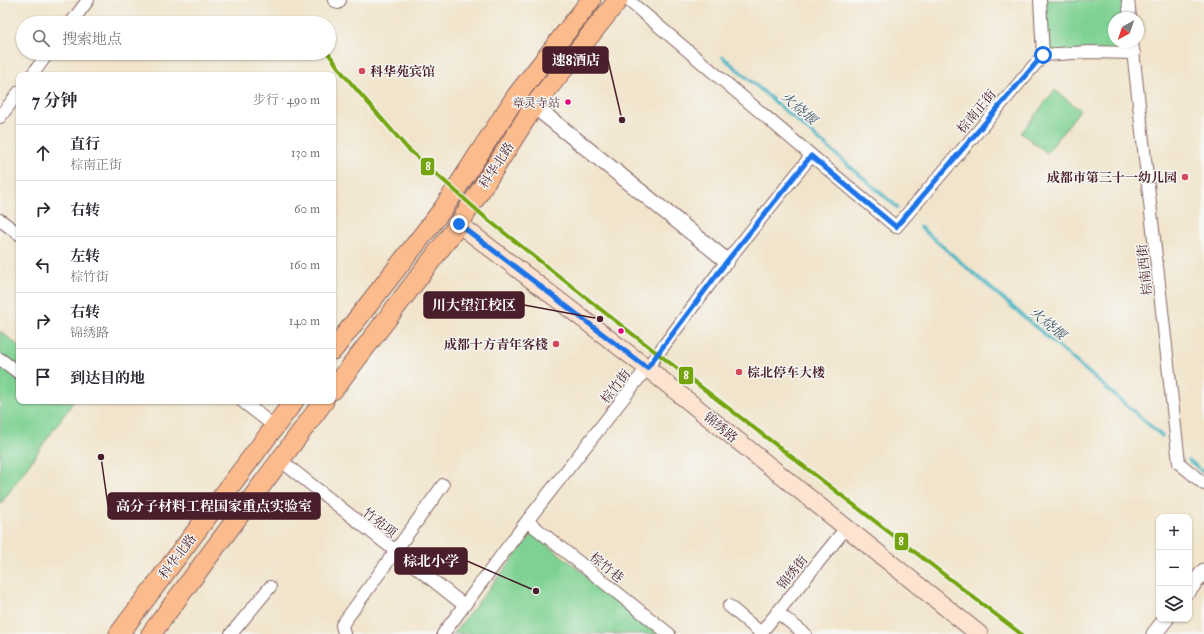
<!DOCTYPE html>
<html lang="zh">
<meta charset="utf-8">
<style>
:root{--surface:#fff;--page:#f7f7f7;--text:#2b2b33;--muted:#7c7c81;--line:#e1e1e2}
body{margin:0;font-family:"IM FELL Double Pica","Noto Serif SC",serif;background:var(--page);color:var(--text)}
.controls{position:absolute;right:12px;bottom:12px;display:grid;overflow:hidden;border-radius:8px;box-shadow:0 1px 3px #0004}
.controls button{width:36px;height:36px;display:grid;place-items:center;padding:0;border:0;border-bottom:1px solid var(--line);background:var(--surface);color:var(--text);font:20px sans-serif}
.compass{position:absolute;left:1108px;top:12px;width:36px;height:36px;border-radius:50%;background:var(--surface);box-shadow:0 1px 3px #0004;rotate:220deg}
.stop{position:absolute;width:12px;height:12px;margin:-9px;border:3px solid #1a73e8;border-radius:50%;background:#fff}
.stop.end{background:#1a73e8;border-color:#fff;box-shadow:0 1px 4px #0008}
.list{margin:0;padding:0;list-style:none}
h2{display:flex;justify-content:space-between;align-items:center;height:52px;margin:0;padding:0 16px;font-size:17px}
h2 small{font-size:13px;font-weight:400;color:var(--muted)}
.list li{display:grid;grid-template-columns:26px 1fr auto;gap:12px;align-items:center;box-sizing:border-box;height:56px;padding:0 16px;border-top:1px solid var(--line)}
.list b{display:block;font-size:15px;white-space:nowrap}
.list p{margin:0;font-size:13px;white-space:nowrap;color:var(--muted)}
.list em{font-size:13px;font-style:normal;color:var(--muted)}
.icon{flex:none;width:22px;height:22px;fill:none;stroke:currentColor;stroke-width:2;stroke-linecap:round;stroke-linejoin:round}
.map{position:relative;flex:none;width:1204px;height:634px;overflow:hidden}
.search{position:absolute;background:var(--surface);box-shadow:0 1px 3px #0004;left:16px;top:16px;width:320px;height:44px;display:flex;align-items:center;gap:10px;box-sizing:border-box;padding:0 14px;border-radius:22px;color:var(--muted);font-size:15px}
.panel{position:absolute;background:var(--surface);box-shadow:0 1px 3px #0004;left:16px;top:72px;width:320px;height:332px;border-radius:8px}
.map>svg:first-child{display:block}
.green{fill:#7ed192;stroke:#64785e}
.lines{fill:none;stroke-linecap:round;stroke-linejoin:round}
.stream{stroke:#46b3c2;stroke-width:3.5}
.minor-casing{stroke:#846463;stroke-width:14}
.tertiary-casing{stroke:#846463;stroke-width:17}
.secondary-casing{stroke:#846463;stroke-width:19}
.primary-casing{stroke:#846463;stroke-width:21}
.minor{stroke:#fff;stroke-width:12}
.tertiary{stroke:#fff;stroke-width:15}
.secondary{stroke:#fde4d1;stroke-width:17}
.primary{stroke:#fbbb8d;stroke-width:19}
.metro-1-casing{stroke:#f6f6f2;stroke-width:7}
.metro-1{stroke:#75a40d;stroke-width:4}
.route{stroke:#1a73e8;stroke-width:5}
.poi-dot{fill:#d1495b;stroke:#f6f6f2;stroke-width:1.5}
.bus-dot{fill:#e5007d;stroke:#f6f6f2;stroke-width:1.5}
.labels{text-anchor:middle;stroke-width:3;stroke-linejoin:round;paint-order:stroke}
.bus-label{font-size:12px;fill:#4a1f2b;stroke:#f6f6f2;text-anchor:end}
.poi-label{font-size:13px;font-weight:bold;fill:#4a1f2b;stroke:#f6f6f2;text-anchor:start}
.street-label{font-size:13px;fill:#4a1f2b;stroke:#f6f6f2}
.water-label{font-size:14px;font-style:italic;fill:#485a67;stroke:#f6f6f2}
.leader{fill:none;stroke:#4a1f2b;stroke-width:1.5}
.callout-dot{fill:#4a1f2b;stroke:#f6f6f2;stroke-width:1.5}
.callout{fill:#4a1f2b;stroke:#4a1f2b;stroke-width:1.5}
.callout-label{font-size:14px;text-anchor:middle;font-weight:bold;fill:#fff}
.line-badge{stroke:#f6f6f2;stroke-width:1.5}
.badge-label{font-size:11px;text-anchor:middle;font-weight:bold;fill:#fff}
</style>
<div class="map">
<svg width="1204" height="634" viewBox="0 0 1204 634">
<rect width="100%" height="100%" fill="#f6f6f2"/>
<filter id="ink" filterUnits="userSpaceOnUse"><feTurbulence type="fractalNoise" baseFrequency=".025" numOctaves="2"/><feDisplacementMap in="SourceGraphic" scale="8" xChannelSelector="R" yChannelSelector="G"/><feConvolveMatrix kernelMatrix="1 2 1 2 8 2 1 2 1" color-interpolation-filters="sRGB"/></filter>
<filter id="wash" filterUnits="userSpaceOnUse"><feTurbulence type="fractalNoise" baseFrequency=".012" numOctaves="4" result="noise"/><feDisplacementMap in="SourceGraphic" scale="16" xChannelSelector="R" yChannelSelector="G"/><feGaussianBlur stdDeviation="0.9" result="paint"/><feColorMatrix in="noise" values="0 0 0 0 0 0 0 0 0 0 0 0 0 0 0 0 0 1.4 0 .05"/><feComposite in="paint" operator="in"/></filter>
<g filter="url(#wash)">
<rect width="100%" height="100%" fill="#f1e4cb"/>
<!-- green -->
<path class="green" d="M1040,0h88l2,18h-16v24h18l2,11 -91,2z
M1055,90l25,20 -33,43 -26,-20z
M0,331l19,15v55h55l-74,104z
M533,533l127,101h-207z"/>
<g class="lines">
<!-- stream -->
<path class="stream" d="M723,57l174,150
M920,227l242,209
M1189,460l15,13"/>
</g>
</g>
<g filter="url(#ink)">
<g class="lines">
<!-- minor casing -->
<g class="minor-casing">
<path id="minor" d="M334,0l4,3 2,-3
M628,0l268,227 147,-172 -3,-55
M1128,0l2,18
M71,23l17,-23
M1132,42l47,421 25,21
M1043,55l46,-3 45,1
M32,75l16,-22
M0,117l19,-25
M0,220l19,14
M0,359l19,14
M242,401l32,25
M280,460l184,145
M527,521l142,113
M729,606l32,27
M777,612l28,22
M231,634l39,-47
M344,634l-2,-9 101,-140
M443,634l84,-113 120,-153 80,-107 84,-105
M760,634l86,-106"/>
</g>
<!-- tertiary casing -->
<g class="tertiary-casing">
<path id="tertiary" d="M534,106l193,155
M1189,590l15,-19
M1154,634l12,-15"/>
</g>
<!-- secondary casing -->
<g class="secondary-casing">
<path id="secondary" d="M459,224l188,144 332,266"/>
</g>
<!-- primary casing -->
<g class="primary-casing">
<path id="primary" d="M333,350l110,-141 74,-114 74,-95
M333,390l126,-166 75,-118 84,-106
M119,634l175,-233
M151,634l173,-233"/>
</g>
<!-- minor -->
<use href="#minor" class="minor"/>
<!-- tertiary -->
<use href="#tertiary" class="tertiary"/>
<!-- secondary -->
<use href="#secondary" class="secondary"/>
<!-- primary -->
<use href="#primary" class="primary"/>
<!-- metro-1 casing -->
<g class="metro-1-casing">
<path id="metro-1" d="M328,53l16,22 63,73 80,71 117,93 417,322"/>
</g>
<!-- metro-1 -->
<use href="#metro-1" class="metro-1"/>
</g>
</g>
<g class="lines" filter="url(#ink)">
<!-- route -->
<path class="route" d="M459,224l188,144 80,-107 84,-105 85,71 147,-172"/>
</g>
<!-- markers -->
<g class="poi-dot">
<circle cx="362" cy="71" r="4"/>
<circle cx="1185" cy="177" r="4"/>
<circle cx="556" cy="344" r="4"/>
<circle cx="739" cy="372" r="4"/>
</g>
<g class="bus-dot">
<circle cx="568" cy="102" r="3.5"/>
<circle cx="621" cy="331" r="3.5"/>
</g>
<g class="labels">
<!-- bus labels -->
<g class="bus-label">
<text x="560" y="107">章灵寺站</text>
</g>
<!-- poi labels -->
<g class="poi-label">
<text x="370" y="76">科华苑宾馆</text>
<text x="1177" y="182" text-anchor="end">成都市第三十一幼儿园</text>
<text x="548" y="349" text-anchor="end">成都十方青年客棧</text>
<text x="747" y="377">棕北停车大楼</text>
</g>
<!-- street labels -->
<g class="street-label">
<text transform="translate(976 111) rotate(-50)" y="5">棕南正街</text>
<text transform="translate(496 165) rotate(-57)" y="5">科华北路</text>
<text transform="translate(1144 270) rotate(-96)" y="5">棕南西街</text>
<text transform="translate(615 386) rotate(-52)" y="5">棕竹街</text>
<text transform="translate(721 427) rotate(39)" y="5">锦绣路</text>
<text transform="translate(380 522) rotate(38)" y="5">竹苑项</text>
<text transform="translate(177 556) rotate(-53)" y="5">科华北路</text>
<text transform="translate(607 567) rotate(39)" y="5">棕竹巷</text>
<text transform="translate(792 572) rotate(-51)" y="5">锦绣街</text>
</g>
<!-- water labels -->
<g class="water-label">
<text transform="translate(799 108) rotate(41)" y="5">火烧堰</text>
<text transform="translate(1048 323) rotate(41)" y="5">火烧堰</text>
</g>
</g>
<!-- callouts -->
<path class="leader" d="M622 120L608 60M600 319L524 305M101 457L108 506M536 591L467 561"/>
<g class="callout-dot">
<circle cx="622" cy="120" r="4"/>
<circle cx="600" cy="319" r="4"/>
<circle cx="101" cy="457" r="4"/>
<circle cx="536" cy="591" r="4"/>
</g>
<g class="callout">
<rect x="543" y="47" width="65" height="26" rx="4"/>
<rect x="424" y="292" width="100" height="26" rx="4"/>
<rect x="108" y="493" width="212" height="26" rx="4"/>
<rect x="395" y="548" width="72" height="26" rx="4"/>
</g>
<g class="callout-label">
<text x="576" y="65">速8酒店</text>
<text x="474" y="310">川大望江校区</text>
<text x="214" y="511">高分子材料工程国家重点实验室</text>
<text x="431" y="566">棕北小学</text>
</g>
<g class="line-badge">
<rect x="420" y="157" width="15" height="19" rx="4" fill="#75a40d"/>
<rect x="678" y="366" width="16" height="19" rx="4" fill="#75a40d"/>
<rect x="894" y="532" width="15" height="19" rx="4" fill="#75a40d"/>
</g>
<g class="badge-label">
<text x="428" y="170">8</text>
<text x="686" y="379">8</text>
<text x="901" y="545">8</text>
</g>
</svg>
<div class="controls">
<button>+</button>
<button>−</button>
<button><svg class="icon" aria-label="layers" viewBox="0 0 24 24"><path d="M12 4l9 5-9 5-9-5zM3 14l9 5 9-5"/></svg></button>
</div>
<svg class="compass" viewBox="-18 -18 36 36"><path d="M0-13l5 13h-10z" fill="#e53935"/><path d="M0 13l5-13h-10z" fill="#7c7c81"/></svg>
<div class="stop" style="left:1043px;top:55px"></div>
<div class="stop end" style="left:459px;top:224px"></div>
<div class="search"><svg class="icon" aria-label="search" viewBox="0 0 24 24"><circle cx="10" cy="10" r="6"/><path d="M15 15l6 6"/></svg>搜索地点</div>
<section class="panel">
<h2>7 分钟<small>步行 · 490 m</small></h2>
<ul class="list">
<li><svg class="icon" aria-label="ahead" viewBox="0 0 24 24"><path d="M12 20V5M6 11l6-6 6 6"/></svg><div><b>直行</b><p>棕南正街</p></div><em>130 m</em></li>
<li><svg class="icon" aria-label="right" viewBox="0 0 24 24"><path d="M7 20v-9h11M14 6l5 5-5 5"/></svg><div><b>右转</b></div><em>60 m</em></li>
<li><svg class="icon" aria-label="left" viewBox="0 0 24 24"><path d="M17 20v-9H6M10 6l-5 5 5 5"/></svg><div><b>左转</b><p>棕竹街</p></div><em>160 m</em></li>
<li><svg class="icon" aria-label="right" viewBox="0 0 24 24"><path d="M7 20v-9h11M14 6l5 5-5 5"/></svg><div><b>右转</b><p>锦绣路</p></div><em>140 m</em></li>
<li><svg class="icon" aria-label="arrive" viewBox="0 0 24 24"><path d="M6 21V4h12l-3 4 3 4H6"/></svg><div><b>到达目的地</b></div></li>
</ul>
</section>
</div>
